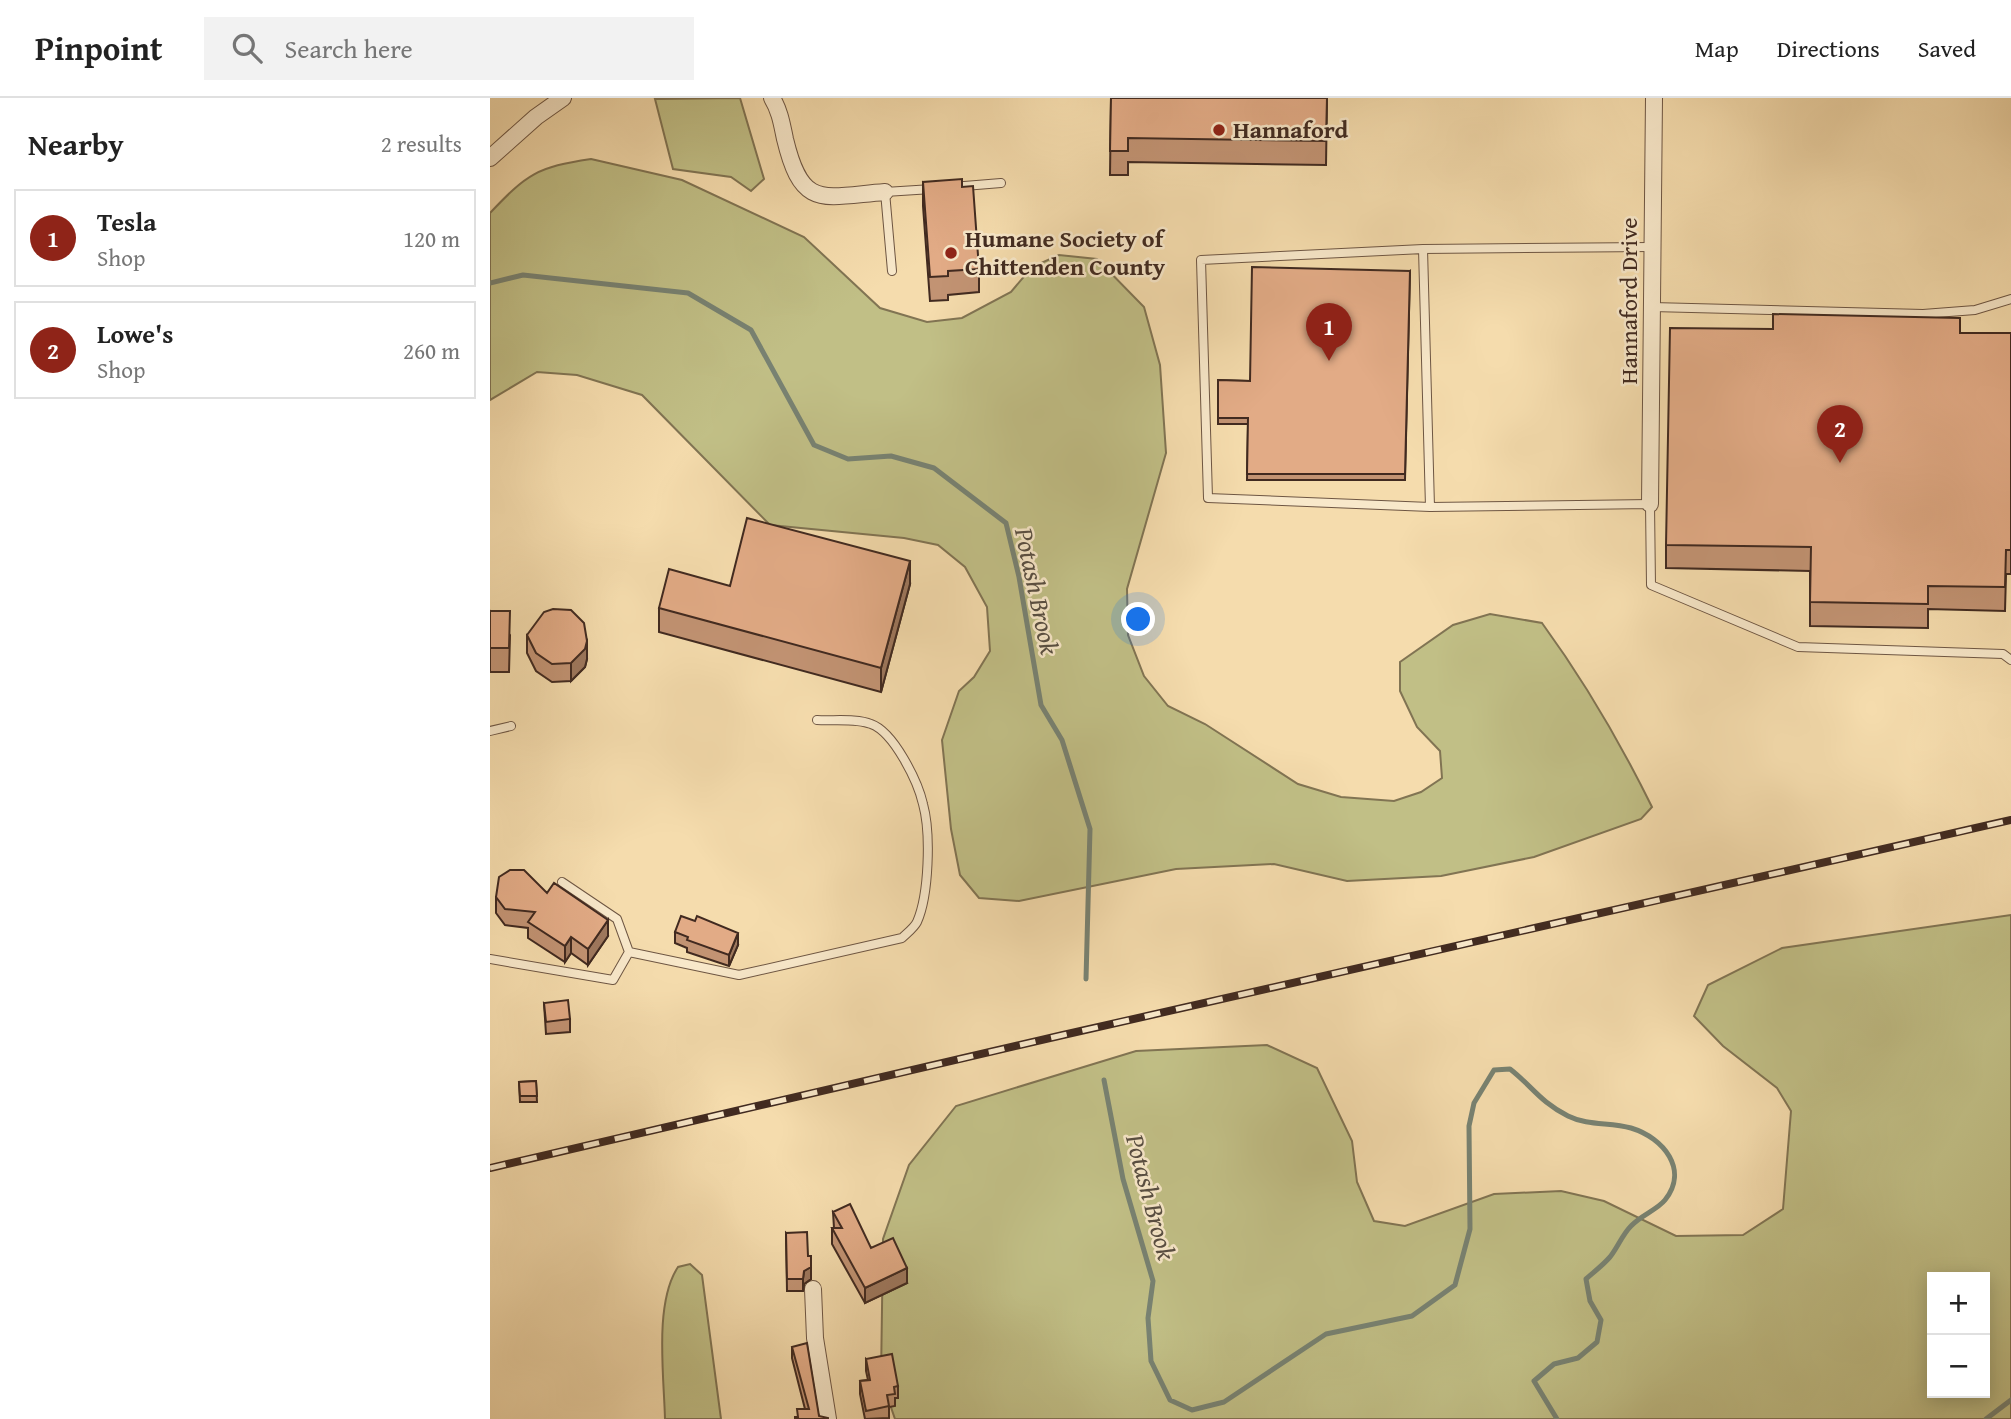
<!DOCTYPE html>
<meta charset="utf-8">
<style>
:root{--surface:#fff;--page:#f2f2f2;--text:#222;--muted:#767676;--line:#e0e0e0;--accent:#8f2418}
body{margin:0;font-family:"Gentium Book Plus",serif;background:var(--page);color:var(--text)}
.controls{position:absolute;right:21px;bottom:21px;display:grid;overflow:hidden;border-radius:0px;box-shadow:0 4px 18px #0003}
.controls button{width:63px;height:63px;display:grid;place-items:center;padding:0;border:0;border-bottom:2px solid var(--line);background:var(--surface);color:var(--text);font:35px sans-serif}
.you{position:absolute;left:649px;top:522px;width:24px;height:24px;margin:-18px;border:5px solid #fff;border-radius:50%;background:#1a73e8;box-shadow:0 0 0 10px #1a73e833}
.badge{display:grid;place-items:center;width:46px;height:46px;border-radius:50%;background:var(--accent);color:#fff;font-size:23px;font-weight:700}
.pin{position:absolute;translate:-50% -58px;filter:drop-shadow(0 2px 4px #0008)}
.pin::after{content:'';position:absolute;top:37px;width:24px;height:21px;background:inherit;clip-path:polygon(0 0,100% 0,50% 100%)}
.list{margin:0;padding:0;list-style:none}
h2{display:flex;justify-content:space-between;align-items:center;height:91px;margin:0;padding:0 28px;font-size:30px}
h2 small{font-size:23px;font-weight:400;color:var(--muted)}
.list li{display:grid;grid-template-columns:46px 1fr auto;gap:21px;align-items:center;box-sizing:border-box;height:98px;margin:0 14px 14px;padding:0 14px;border:2px solid var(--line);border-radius:0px}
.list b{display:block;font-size:26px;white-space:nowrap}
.list p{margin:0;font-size:23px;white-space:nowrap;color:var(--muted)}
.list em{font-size:23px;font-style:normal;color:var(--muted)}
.icon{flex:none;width:38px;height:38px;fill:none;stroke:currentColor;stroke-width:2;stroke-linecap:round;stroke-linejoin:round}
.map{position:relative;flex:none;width:1521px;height:1321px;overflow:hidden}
header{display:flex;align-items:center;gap:42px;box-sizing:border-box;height:98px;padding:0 35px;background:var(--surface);border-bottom:2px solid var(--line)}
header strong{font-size:33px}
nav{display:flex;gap:38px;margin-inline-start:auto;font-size:24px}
.search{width:490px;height:63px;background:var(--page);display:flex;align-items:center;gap:18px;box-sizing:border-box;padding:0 24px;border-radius:0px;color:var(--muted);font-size:26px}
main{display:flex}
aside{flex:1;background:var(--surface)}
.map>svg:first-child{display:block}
.green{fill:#c1bf86;stroke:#817453;stroke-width:2;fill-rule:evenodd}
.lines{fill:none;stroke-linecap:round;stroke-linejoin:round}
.stream{stroke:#788272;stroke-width:5}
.service-casing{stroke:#6e5643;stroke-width:10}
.minor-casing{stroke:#6e5643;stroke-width:18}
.service{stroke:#f8e8ca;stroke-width:8}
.minor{stroke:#f8e8ca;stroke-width:16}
.rail-casing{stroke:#412a20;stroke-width:8}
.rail{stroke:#f8e8ca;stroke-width:5;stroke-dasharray:16;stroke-linecap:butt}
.wall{fill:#c29373;stroke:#412a20;stroke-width:2}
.shaded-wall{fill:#9e785e;stroke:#412a20;stroke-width:2}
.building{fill:#e2ab86;stroke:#412a20;stroke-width:2}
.poi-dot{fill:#8f2418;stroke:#f8e8ca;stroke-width:2.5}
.labels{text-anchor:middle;stroke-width:5;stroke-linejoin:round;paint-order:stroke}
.poi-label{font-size:24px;font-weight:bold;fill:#412a20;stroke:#f8e8ca;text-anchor:start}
.street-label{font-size:24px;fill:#412a20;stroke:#f8e8ca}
.water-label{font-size:26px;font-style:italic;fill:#584e42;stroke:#f8e8ca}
</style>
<header>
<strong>Pinpoint</strong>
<div class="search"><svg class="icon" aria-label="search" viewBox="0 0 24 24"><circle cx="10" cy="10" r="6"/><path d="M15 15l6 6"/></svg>Search here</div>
<nav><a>Map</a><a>Directions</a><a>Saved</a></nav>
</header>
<main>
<aside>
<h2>Nearby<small>2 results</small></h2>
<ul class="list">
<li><span class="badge">1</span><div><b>Tesla</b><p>Shop</p></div><em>120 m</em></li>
<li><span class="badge">2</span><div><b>Lowe's</b><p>Shop</p></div><em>260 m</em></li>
</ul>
</aside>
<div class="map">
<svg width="1521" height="1321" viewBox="0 0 1521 1321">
<rect width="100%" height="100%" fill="#f5dcad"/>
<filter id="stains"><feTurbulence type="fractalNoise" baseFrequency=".00286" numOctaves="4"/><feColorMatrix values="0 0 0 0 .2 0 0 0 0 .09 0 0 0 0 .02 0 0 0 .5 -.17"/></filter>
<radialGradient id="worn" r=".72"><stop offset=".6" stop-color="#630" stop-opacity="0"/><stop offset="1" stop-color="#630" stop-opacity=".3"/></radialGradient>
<!-- green -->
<path class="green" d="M250,0l24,81 -13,12 -20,-14 -58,-8 -18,-70z
M101,61l91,21 122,57 76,71 47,14 35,-4 49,-26 21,-25 27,-12 38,4 47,48 16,58 6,88 -39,136 1,46 16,41 24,30 37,18 93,60 43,13 53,4 27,-9 21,-14 -2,-27 -23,-24 -17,-36v-29l53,-37 37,-11 52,9c43,59 78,119 110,184l-11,12 -107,38 -93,19 -94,5 -73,-17 -98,5 -157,32 -40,-3 -19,-23 -9,-46 -9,-89 17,-49 15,-14 16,-26 -3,-44 -22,-40 -27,-22 -34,-7 -134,-13 -128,-130 -65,-20 -40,-3 -47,28v-187c37,-39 47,-46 101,-54z
M1521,817v504h-1116l-14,-41 2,-139 26,-74 47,-59 180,-55 131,-6 50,23 35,73 5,41 17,39 31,5 89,-32 67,-3 43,10 72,35 67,-1 40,-26 8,-98 -14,-23 -54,-42 -29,-30 14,-31 74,-37zM1442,1179h53v116h-53z
M200,1166l12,11 19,144h-56c-1,-43 -11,-116 13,-152z"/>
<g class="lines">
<!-- stream -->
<path class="stream" d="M0,185l33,-8 165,18 63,37 63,115 34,14 43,-3 43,12 72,55 13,54 22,128 21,35 28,89 -4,150
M614,982l19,99 30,102 -5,37 3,43 19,39 22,10 32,-8 102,-68 86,-18 43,-31 15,-56 -1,-103 5,-23 20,-33 16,-1c23,18 29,32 58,47 20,10 42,6 63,12 33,10 58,42 34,72 -8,10 -24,15 -34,26 -9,9 -13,21 -21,31 -7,8 -16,15 -24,22l4,22 11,19 -4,22 -19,16 -24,6 -20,17 23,38
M1496,1321l25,-19"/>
<!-- service casing -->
<g class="service-casing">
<path id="service" d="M462,89l49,-4
M1162,149l-229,2 7,258 220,-3 1,81 147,62 205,7 8,6
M933,151l-222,11 7,238 222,9
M402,173l-7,-79 47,-3
M1162,209l271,7 52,-4 36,-11
M0,633l21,-5
M72,784l55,37 12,33
M0,861l123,21 16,-28 110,23 163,-37c5,-5 12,-10 15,-16 12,-27 14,-89 6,-118 -5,-22 -29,-72 -52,-80 -14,-6 -38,-3 -54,-4"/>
</g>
<!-- minor casing -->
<g class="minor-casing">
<path id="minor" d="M282,0c8,13 10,27 13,41 17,71 37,58 100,53
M0,60l46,-41 27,-19
M1160,406l4,-406
M323,1191l2,49 13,81"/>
</g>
<!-- service -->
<use href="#service" class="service"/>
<!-- minor -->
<use href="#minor" class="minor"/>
<!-- rail casing -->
<g class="rail-casing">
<path id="rail" d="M0,1070l573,-133 948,-215"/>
</g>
<!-- rail -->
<use href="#rail" class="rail"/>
</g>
<!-- wall -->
<path class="wall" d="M621,0h216l-1,67 -198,-3v13h-18z
M433,84l39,5 17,82v23l-31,3v5l-18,1 -7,-95z
M920,173l-5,209h-158l1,-56h-30v-44l32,1z
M1470,235h51v241h-5l-1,37 -77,-2v19l-118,-2v-55l-144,-3v-23z
M420,486l-29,108 -222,-60v-24z
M0,513l20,24 -1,37h-19z
M37,537l60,24 -2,8 -14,14 -19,1 -16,-11 -9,-18z
M57,795l61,43 -20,29 -17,-12 -6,9 -37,-24v-10l-23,-3 -9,-12v-16z
M185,834l63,13 -9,21 -42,-14v-4l-12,-5z
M54,905l26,16v13l-24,2z
M46,983l1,21h-17l-1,-20z
M343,1114l38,36 36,35 -42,20 -33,-59v-16h2z
M296,1135l22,23 3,23 -7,5 -1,7h-16z
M302,1249l27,69 -14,-7 -13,-51z
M376,1261l32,27v12h-3v8l-6,1v11l-24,1 -5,-25v-13l8,-1 -2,-9z"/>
<!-- shaded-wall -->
<path class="shaded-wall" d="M420,463v23l-29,108v-24z
M97,543v18l-2,8 -14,14v-18z
M118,822v16l-20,29v-16z
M248,835v12l-9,21v-11z
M81,839v16l-6,9v-16z
M321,1169v12l-7,5 -1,7v-12l1,-8z
M417,1170v15l-42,20v-15z"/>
<!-- building -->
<path class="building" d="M621,0h216l-1,43 -198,-3v13h-18z
M472,81v8l11,-1 6,83 -31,2v5l-18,1 -7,-95z
M762,169l158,4 -5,203h-158l1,-56h-30v-38l32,1z
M1283,216l187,4v15h51v217h-5l-1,37 -77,-1v18l-118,-2 1,-55 -145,-2 4,-217 103,1z
M257,420l163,43 -29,107 -222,-60 10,-39 61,17z
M63,511l18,1 13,13 3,18 -2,8 -14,14 -19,1 -16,-11 -9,-18 17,-23z
M0,513h20l-1,37h-19z
M20,772h14l23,23 7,-10 54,37 -20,29 -17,-12 -6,9 -37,-24 7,-10 -30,-3 -9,-12 3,-20z
M191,818l14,5 2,-5 41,17 -9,22 -42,-15 1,-3 -13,-5z
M78,902l2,19 -24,3 -2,-19z
M46,983l1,15h-17l-1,-14z
M360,1106l21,44 22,-10 14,30 -42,20 -33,-60h10l-9,-16z
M317,1134l1,24h3v11l-7,4 -1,8h-16l-1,-46z
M317,1245l12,73 9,2v1h-33v-2h3l-1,-8h12l-17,-62z
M402,1256l6,32 -4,1 1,7 -8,1 2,11 -23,5 -6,-30 10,-1 -4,-21z"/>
<!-- markers -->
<g class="poi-dot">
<circle cx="729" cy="32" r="7"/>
<circle cx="461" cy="155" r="7"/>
</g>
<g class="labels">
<!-- poi labels -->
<g class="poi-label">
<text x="743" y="40">Hannaford</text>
<text x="475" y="149">Humane Society of<tspan x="475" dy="28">Chittenden County</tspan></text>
</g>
<!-- street labels -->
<g class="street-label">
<text transform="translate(1139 203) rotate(-90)" y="8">Hannaford Drive</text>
</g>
<!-- water labels -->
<g class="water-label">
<text transform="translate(547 493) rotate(78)" y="9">Potash Brook</text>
<text transform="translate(661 1099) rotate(75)" y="9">Potash Brook</text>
</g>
</g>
<rect width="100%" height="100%" filter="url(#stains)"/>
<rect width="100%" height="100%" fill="url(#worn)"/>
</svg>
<div class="controls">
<button>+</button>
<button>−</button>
</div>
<div class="you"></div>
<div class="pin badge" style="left:839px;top:263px">1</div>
<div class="pin badge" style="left:1350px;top:365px">2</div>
</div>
</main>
